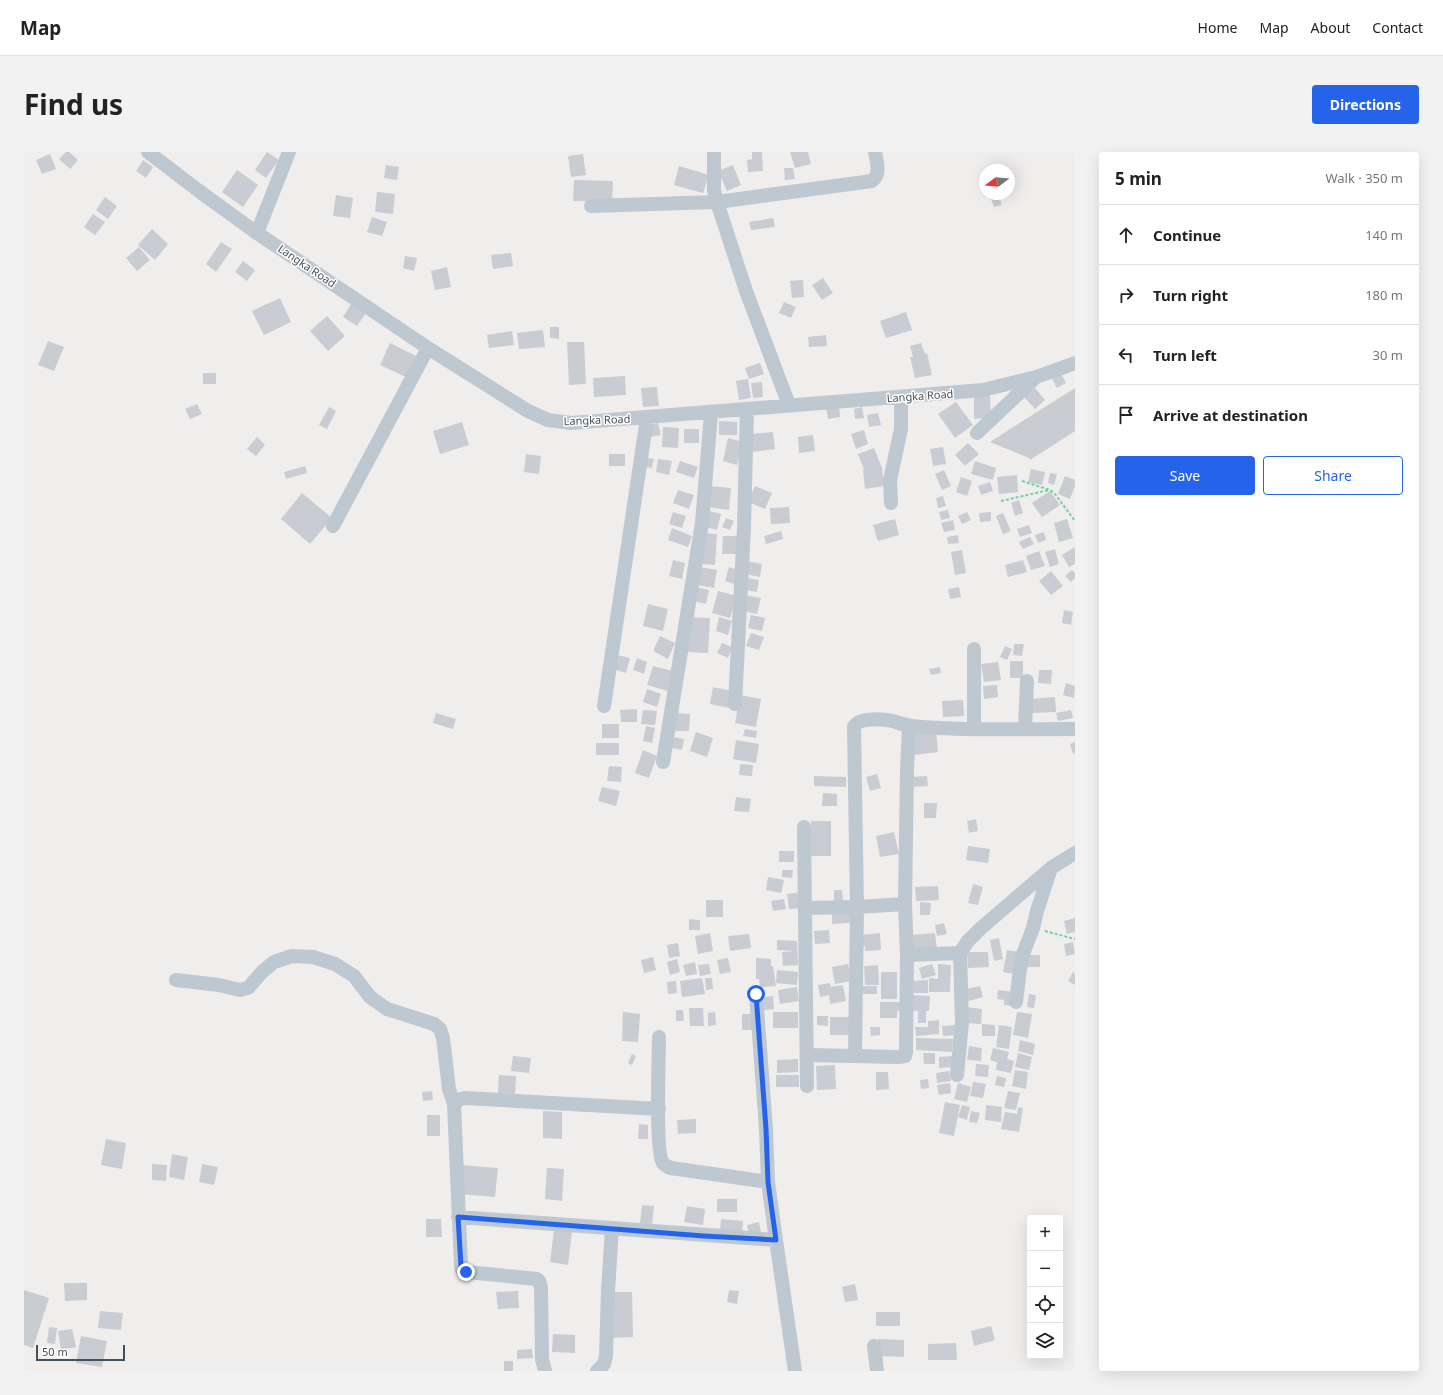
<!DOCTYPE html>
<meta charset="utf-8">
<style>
:root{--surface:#fff;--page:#f2f2f2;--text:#222;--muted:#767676;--line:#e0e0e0;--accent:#2563eb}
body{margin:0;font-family:"Noto Sans",sans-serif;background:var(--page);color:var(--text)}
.controls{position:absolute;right:12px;bottom:12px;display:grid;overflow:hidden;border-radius:4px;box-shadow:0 4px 16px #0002}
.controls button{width:36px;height:36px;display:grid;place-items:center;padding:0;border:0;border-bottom:1px solid var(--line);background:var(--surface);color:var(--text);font:20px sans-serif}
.compass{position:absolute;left:955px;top:12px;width:36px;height:36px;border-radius:50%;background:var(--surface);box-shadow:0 4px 16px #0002;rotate:254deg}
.scale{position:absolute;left:12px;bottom:10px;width:89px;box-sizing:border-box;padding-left:4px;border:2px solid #44515c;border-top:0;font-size:11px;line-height:14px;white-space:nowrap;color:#44515c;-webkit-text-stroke:3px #fff;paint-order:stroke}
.stop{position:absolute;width:12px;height:12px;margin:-9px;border:3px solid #2563eb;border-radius:50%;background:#fff}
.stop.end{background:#2563eb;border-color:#fff;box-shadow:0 1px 4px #0008}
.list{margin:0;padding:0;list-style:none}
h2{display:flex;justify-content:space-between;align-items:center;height:52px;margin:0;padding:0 16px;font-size:17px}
h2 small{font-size:13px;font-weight:400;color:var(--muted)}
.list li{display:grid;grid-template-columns:26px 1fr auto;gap:12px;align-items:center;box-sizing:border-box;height:60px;padding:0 16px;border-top:1px solid var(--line)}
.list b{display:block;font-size:15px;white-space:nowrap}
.list em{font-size:13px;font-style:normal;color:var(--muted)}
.actions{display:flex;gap:8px;padding:12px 16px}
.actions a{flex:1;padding:9px 0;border:1px solid var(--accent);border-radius:4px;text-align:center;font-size:14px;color:var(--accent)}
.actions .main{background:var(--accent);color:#fff}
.icon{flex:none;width:22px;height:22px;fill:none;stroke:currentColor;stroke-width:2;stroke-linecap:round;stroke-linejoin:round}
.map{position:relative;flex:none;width:1051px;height:1219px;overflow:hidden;border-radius:4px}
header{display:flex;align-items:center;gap:24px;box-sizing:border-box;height:56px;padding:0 20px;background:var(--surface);border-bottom:1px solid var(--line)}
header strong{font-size:19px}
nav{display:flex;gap:22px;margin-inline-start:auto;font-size:14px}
.intro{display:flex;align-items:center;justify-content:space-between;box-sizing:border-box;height:96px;padding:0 24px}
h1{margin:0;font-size:28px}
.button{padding:10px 18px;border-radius:4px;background:var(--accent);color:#fff;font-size:14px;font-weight:700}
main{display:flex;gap:24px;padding:0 24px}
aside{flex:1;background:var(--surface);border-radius:4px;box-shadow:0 4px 16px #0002}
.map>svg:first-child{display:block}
.building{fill:#c9ccd3}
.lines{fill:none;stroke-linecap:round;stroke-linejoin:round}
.path{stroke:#6dd3a2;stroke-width:2;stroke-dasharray:3 2;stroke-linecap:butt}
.street{stroke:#bdc8d1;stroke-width:14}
.route{stroke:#2563eb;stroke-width:5}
.labels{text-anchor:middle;stroke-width:3;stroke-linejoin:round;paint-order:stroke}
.street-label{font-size:11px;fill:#44515c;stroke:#fff}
</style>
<header>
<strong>Map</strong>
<nav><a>Home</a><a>Map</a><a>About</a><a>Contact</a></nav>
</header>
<div class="intro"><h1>Find us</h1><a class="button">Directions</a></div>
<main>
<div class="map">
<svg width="1051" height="1219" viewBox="0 0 1051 1219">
<rect width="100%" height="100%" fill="#f0eded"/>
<!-- building -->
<path class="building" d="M42,0h3l9,8 -8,9 -11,-10z
M243,0l12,8 -13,18 -11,-8z
M728,0h10l1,19 -15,1 -1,-12 5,-1z
M766,0h18l3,12 -16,4z
M26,2l6,15 -14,5 -6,-14z
M559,2l3,21 -15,2 -3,-21z
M119,8l10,7 -7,11 -10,-7z
M362,13l13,2 -2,13 -13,-2z
M709,13l8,20 -14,6 -9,-20z
M655,14l30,9 -6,18 -29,-8z
M760,16h9l2,11 -10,1z
M213,18l21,15 -15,22 -21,-15z
M550,28l39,1 -1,21 -39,-1z
M353,40l18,2 -2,20 -18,-2z
M974,42l4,11 -8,2 -4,-11z
M312,43l17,3 -3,20 -17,-2z
M81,45l12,9 -9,13 -12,-9z
M69,62l12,8 -10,13 -11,-8z
M348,65l15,5 -5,14 -15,-4z
M749,66l2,9 -24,3 -2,-8z
M128,77l16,15 -13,16 -17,-15z
M197,90l11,7 -16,23 -10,-8z
M115,95l11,13 -13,11 -11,-13z
M487,101l2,13 -20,3 -2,-14z
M381,104l12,2 -3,13 -11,-3z
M219,109l12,9 -8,11 -12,-9z
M423,115l4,20 -16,3 -4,-19z
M799,126l10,15 -11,7 -10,-15z
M779,128l1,17 -12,1 -2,-17z
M256,146l11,24 -27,13 -12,-24z
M760,150l12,5 -5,11 -12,-5z
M327,152l15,9 -9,13 -14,-9z
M882,160l6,18 -26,8 -6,-17z
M303,164l18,20 -17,15 -18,-20z
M526,175h9v12l-9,-1z
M519,178l2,17 -26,2 -2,-16z
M488,179l2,14 -25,3 -2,-13z
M802,183l1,11 -18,1 -1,-10z
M24,189l16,6 -10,24 -16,-6z
M543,190h17l2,42 -17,1z
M366,191l26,13 -10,21 -26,-12z
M897,191l4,11 2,-1 5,22 -17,3 -5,-21h3l-3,-11z
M736,211l4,11 -15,5 -4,-11z
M1036,220l6,11 -9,5 -6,-11z
M179,221h13v11h-13z
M601,224l1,19 -32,2 -1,-19z
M724,227l3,19 -12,2 -3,-19z
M738,230l1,15 -10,1 -2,-15z
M633,235l2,19 -16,1 -2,-19z
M1011,236l10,12 -10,9 -11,-12z
M1051,236v43l-45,29 -1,-2 -39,-16 20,-13 16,26 -16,-26z
M950,243h16l1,23 -17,1z
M932,250l17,23 -18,13 -17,-24z
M173,252l5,10 -12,5 -5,-10z
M815,253l1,12 -12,2 -2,-13z
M305,255l7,4 -9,18 -8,-4z
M838,255l2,11 -9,1 -1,-10z
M854,261l3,12 -12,2 -2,-12z
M695,269l18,1v13h-18z
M438,270l7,23 -29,9 -7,-23z
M634,271l3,12 -11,2 -3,-11z
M639,275l16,1 -1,20 -16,-1z
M660,277h15v14h-15z
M840,278l4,14 -12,5 -5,-15z
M749,280l2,17 -24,3 -2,-18z
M789,283l2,16 -16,2 -1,-16z
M233,285l8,8 -9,11 -9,-7z
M704,286l15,4 -6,23 -14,-4z
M944,291l11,11 -14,12 -10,-11z
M919,295l3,17 -13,2 -3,-17z
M850,296l8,20 2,18 -19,3 -2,-19h1l-6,-16z
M502,302l15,2 -2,18 -15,-2z
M585,302h16v12h-16z
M618,305l12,2 -2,9 -11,-2z
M634,307l14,2 -3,14 -13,-3z
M656,309l18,6 -4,11 -18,-6z
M951,309l21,7 -3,12 -22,-6z
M281,314l2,7 -21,6 -2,-7z
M1007,317l14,3 -3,13 -14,-3z
M920,318l7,16 -9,4 -7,-16z
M1026,321l7,1 -3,11 -6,-2z
M993,323l1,17 -19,2 -2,-17z
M1041,324l10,4v6l-5,13 -12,-5z
M937,325l11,4 -5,15 -11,-4z
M966,330l3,9 -12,4 -3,-9z
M685,334l22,2 -2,22 -22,-3z
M731,334l17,7 -7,16 -17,-7z
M654,338l16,5 -5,14 -16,-6z
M1026,339l10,14 -18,12 -10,-14z
M278,341l30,25 -22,26 -29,-25z
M919,344l3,10 -8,2 -2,-10z
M995,348l4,13 -8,3 -4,-13z
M765,355l1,16 -19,1 -1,-16z
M924,358l2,8 -9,2 -2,-8z
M685,359l12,3 -4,16 -12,-3z
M649,360l13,4 -4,12 -13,-4z
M943,360l4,8 -9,4 -4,-8z
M967,360v9l-11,1 -1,-9z
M979,361l8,18 -8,3 -7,-18z
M702,366l8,3 -4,9 -8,-3z
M871,367l4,16 -21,6 -5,-16z
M1043,367l6,19 -14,4 -5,-19z
M929,368l2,10 -11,2 -3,-9z
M1005,373l3,8 -12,4 -3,-8z
M648,376l20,8 -4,11 -20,-7z
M757,379l2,8 -17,5 -2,-8z
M1020,380l2,8 -8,3 -3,-8z
M678,381l15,1 -2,31 -16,-1z
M934,383l1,8 -11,1 -1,-7z
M699,384h17l-1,18h-17z
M1006,385l4,7 -11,5 -4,-7z
M1051,395v17l-6,3 -7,-12z
M1031,397l4,15 -9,3 -5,-15z
M938,398l4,23 -11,2 -4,-23z
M1015,399l6,15 -14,4 -5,-14z
M649,408l12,3 -3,16 -13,-3z
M999,408l4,12 -19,5 -3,-12z
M723,409l15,3 -2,13 -15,-3z
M676,415l17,3 -3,18 -17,-3z
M705,415l9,3 -4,14 -9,-3z
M1048,418l3,3v5l-4,4 -6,-6z
M1027,419l12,15 -12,9 -12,-14z
M724,426l11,2 -2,12 -11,-2z
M672,435l13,3 -3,14 -13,-3z
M935,435l2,10 -11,2 -2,-10z
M694,439l19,5 -7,22 -18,-5z
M722,443l15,3 -4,16 -14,-3z
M624,452l20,5 -5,22 -20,-5z
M1040,458l9,2 -2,13 -9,-2z
M727,463l14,3 -3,13 -14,-3z
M665,465l21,1 -2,35 -20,-1z
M695,465l13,4 -4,14 -12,-4z
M727,481l13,4 -5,13 -13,-4z
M636,484l15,7 -7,16 -15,-8z
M698,491l10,4 -4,11 -11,-5z
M990,492h10l-2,12 -9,-1z
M981,494l7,3 -5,11 -7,-3z
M593,503l13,3 -4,15 -13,-4z
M613,506l10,4 -3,12 -11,-4z
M986,509h13v17h-13z
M974,510l3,18 -17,2 -3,-18z
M629,514l20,5 -5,20 -21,-6z
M916,515l1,6 -10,2 -2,-6z
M1015,518h13l-1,14 -13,-1z
M1042,531l9,3 -1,12 -11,-3z
M973,533l1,12 -14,2 -1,-13z
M689,535l19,4 -3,17 -19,-4z
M623,537l14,5 -4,13 -14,-5z
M716,543l21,4 -5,28 -21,-4z
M1031,545l1,15 -24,1 -1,-14z
M939,548l1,16 -21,1 -1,-16z
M613,557v13h-16l-1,-12z
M619,558l14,1 -2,14 -14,-1z
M1047,558l2,8 -15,3 -2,-8z
M412,561l20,6 -3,10 -20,-6z
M652,561l14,1 -1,17h-14z
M578,572h17v14h-17z
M622,574l9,2 -3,15 -9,-2z
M721,577l12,2 -1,7 -13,-2z
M912,579l2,21 -24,3 -3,-21z
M672,580l17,6 -6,19 -17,-6z
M649,585l11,2 -2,11 -10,-2z
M712,588l23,4 -3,19 -23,-4z
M1051,590v11l-2,1 -3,-10z
M572,591h23v12h-23z
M619,598l14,6 -8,22 -14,-5z
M716,612l13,1 -1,11 -13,-1z
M585,614l13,1 -1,15 -14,-1z
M853,622l4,14 -11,3 -4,-14z
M790,624l32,1v10l-32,-1z
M903,624l1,10 -14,1 -1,-10z
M578,635l18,4 -4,15 -18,-5z
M799,641l14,1v12h-15z
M712,645l15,2 -2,13 -15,-1z
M900,651h13l-1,15h-12z
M952,667l2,12 -9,2 -2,-12z
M787,669h20v35h-20z
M870,680l5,22 -19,3 -4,-21z
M944,694l22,3 -2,14 -22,-3z
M755,699h15v11h-15z
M758,718h11l-1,8 -10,-1z
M744,725l16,3 -3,13 -15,-3z
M949,732l10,3 -5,18 -10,-2z
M914,734l1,14 -23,1 -1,-14z
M810,738h8l1,13h-9z
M778,740l1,16 -14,1 -2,-15z
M760,747l2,10 -13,2 -2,-10z
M682,748h17v17h-17z
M896,750l11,1 -1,12h-10z
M826,760l1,11 -19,1v-10z
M1051,766v14l-8,2 -3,-13z
M665,767l11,1v10h-11z
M920,771l3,11 -10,2 -2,-11z
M805,778l1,13 -15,1 -1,-13z
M686,781l3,18 -15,3 -3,-18z
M856,781l1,17 -16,1v-5l-2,1 -2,-12z
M911,781l2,16 -24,3 -2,-17z
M725,782l2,14 -21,3 -2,-15z
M975,786l4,21 -9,2 -4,-21z
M753,788l20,1 1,24 -15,1 -1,-14 13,-1 -18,-1z
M1049,790l2,12 -9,2 -2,-12z
M654,791l2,13 -11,2 -2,-13z
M983,798l13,2 -5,22 -12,-2z
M943,800h21l1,15 -21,1z
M1001,803h15v12h-14z
M629,805l3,13 -12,3 -3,-13z
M704,806l3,14 -11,2 -3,-14z
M732,806l15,1v7h2l3,20 -16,1 -1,-8h-3z
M653,807l3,13 -10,3 -3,-13z
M671,810l2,12 -11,2 -3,-11z
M685,812l2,10 -11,2 -2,-11z
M824,812l3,17 -16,3 -3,-17z
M908,812l4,11 -14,4 -3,-11z
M914,812l13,1 -1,27h-21v-14l9,1z
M854,813l1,20h-14l-1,-19z
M753,818l21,2 -1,13 -21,-2z
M857,820h16v27h-16z
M1049,820l2,2v11l-7,-4z
M678,826l3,16 -23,3 -2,-16z
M681,826h7l1,11 -7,1z
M904,828v13h-15v-12z
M652,829l1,12 -9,1 -1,-12z
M806,831l1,4 12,-2 3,16 -16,3 -1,-9 -9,2 -2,-12z
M837,834h16v8h-16z
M956,834l3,11 -14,4 -3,-12z
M773,835l2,14 -19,3 -2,-14z
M974,838l17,2 -2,14 -9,-1v-5l-7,-1z
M1005,842l7,1 -2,13 -7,-1z
M888,843l18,1 -1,15h-3v12h-8v-12h-7z
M749,844l1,13 -10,1v-13z
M856,850h23l1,9h-7v7h-17z
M942,855l16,2 -1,15 -16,-1z
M665,856h14l1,18h-14z
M652,858h7l1,11h-8z
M599,860l17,2 -2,28 -16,-1z
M691,860l1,13 -8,1v-13z
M749,860h25v16h-25z
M993,860l15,2 -4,24 -15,-3z
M718,862h11v16h-11z
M793,864h11v10l-11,-1z
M806,865h21v18h-21z
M915,868v14l-23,2 -1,-9h13v-6z
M958,872l13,1v11h-13z
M932,873l1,10 -14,1 -1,-10z
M975,873l13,2 -3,22 -13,-2z
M846,875h10v8l-9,1z
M892,886l37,1 -1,13 -36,-2z
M996,888l15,4 -2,11 -15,-4z
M945,894l13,2 -1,13 -14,-1z
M969,896l16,4 -2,7 7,2 -3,12 -15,-3 1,-8 -7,-2z
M899,901h12v11h-11z
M994,901l14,4 -3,13 -14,-3z
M608,902l4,2 -4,9 -4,-2z
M489,904l18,2 -2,15 -18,-2z
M930,904v11l-15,1v-11z
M774,907v13l-21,1v-13z
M952,912l13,1 -1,12 -13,-1z
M811,913l1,24 -19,1 -1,-24z
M991,918l13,2 -2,17 -14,-3z
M925,919l2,10 -14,2 -1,-10z
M852,920h12l1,17 -13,1z
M475,923l17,1 -1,18 -17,-1z
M752,923h23v12h-23z
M973,924l9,2 -2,9 -9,-2z
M904,927l1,9 -8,1 -1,-9z
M949,930l13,2 -3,14 -13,-2z
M926,931l1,10 -12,2 -2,-10z
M934,931l13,4 -4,15 -13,-3z
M408,939l1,9 -10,1 -1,-9z
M984,939l12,2 -4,17 -12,-2z
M921,950l15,3 -6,31 -15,-3z
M938,953l8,2 -3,13 -9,-3z
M962,953l16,2 -1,15 -16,-2z
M994,955l5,1 -4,24 -18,-3 4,-17 12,2z
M519,959l19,1v27l-19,-1z
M947,959l9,2 -3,10 -8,-1z
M403,963h13v21h-13z
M672,967v14l-18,1 -1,-14z
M615,972l9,1v14h-10z
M82,987l20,4 -4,26 -21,-4z
M148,1002l16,3 -4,23 -15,-3z
M128,1012l15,1 -1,16 -14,-1z
M178,1012l16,3 -4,18 -15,-3z
M437,1013l37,3 -3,29 -36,-3z
M523,1016l17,1 -2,32 -17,-2z
M693,1047h20v13h-20z
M618,1053l12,1 -2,19 -12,-2z
M663,1054l18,3 -2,16 -19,-3z
M402,1067h15l1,18h-16z
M697,1067l22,2 -1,13 -22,-2z
M735,1070l2,10 -12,3 -2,-10z
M530,1078l18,2 -4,33 -18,-3z
M40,1131h23v17l-22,1z
M831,1132l3,16 -13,2 -3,-15z
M0,1138l25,8 -16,50 -9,-3z
M705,1138l10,1 -2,13 -10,-2z
M494,1139l1,17 -21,1 -2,-17z
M586,1140h22l1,45 -22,1z
M76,1159l23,2 -2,17 -23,-2z
M852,1160h24v14h-24z
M967,1174l4,14 -21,6 -3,-15z
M25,1175l8,1 -2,16 -8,-1z
M48,1177l4,18 -15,3 -3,-19z
M529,1182l22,1v18l-23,-1z
M57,1184l26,5 -5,26 -26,-4z
M854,1187l26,1v17l-27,-1z
M932,1191l1,17h-29v-16z
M508,1197l1,9 -16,1v-9z
M480,1209h9v10h-9z"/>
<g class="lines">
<!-- path -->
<path class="path" d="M998,329l28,9 5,4 20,27
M977,349l48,-11
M1021,779l30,8"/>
<!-- street -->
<path class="street" d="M124,0l51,39 58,42 171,115 100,63 20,9 23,3 25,-2 387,-31 53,-13 39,-14
M690,0v38l3,12 29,89 43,114
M567,54l126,-4 155,-21c9,-7 5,-18 3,-29
M233,81l32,-81
M953,281l58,-55
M867,351l-1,-23 11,-51v-32
M309,374l95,-178
M711,552l9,-177 3,-118
M580,554l43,-288
M950,576v-79
M1001,577l2,-48
M639,610l39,-239 9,-110
M780,675l3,259
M781,756l52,-1 48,-3
M883,803l53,-2
M152,828l43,5 21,5 8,-2 14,-16 12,-10 18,-6 21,1 22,7 19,12 16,21 17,12 47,15 6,5 3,9 6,51 5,15
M732,842l10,135 2,53 8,58
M992,850l4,-33 3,-15 10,-26 4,-17 14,-43
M635,885c0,19 -4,116 4,126 2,3 5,4 8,5l97,14
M783,903l91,2 7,-1 1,-4 1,-97 -2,-51 2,-134 2,-44
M831,904l2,-149 -3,-180c4,-10 29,-8 39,-6 6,2 12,4 18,5 54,5 109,3 164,3
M933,923l5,-53 -2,-69 8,-12 12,-12 71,-61 24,-15
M434,1065l318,23 19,131
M850,1194l3,25
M521,1219l-3,-12 -1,-72 -2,-6 -2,-2 -71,-7 -4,-2 -1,-4 -7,-162 6,-5 5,-1 194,11
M573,1219l7,-7 2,-8 2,-65 4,-63"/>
</g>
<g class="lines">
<!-- route -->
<path class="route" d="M442,1120l-4,-2 -1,-4 -3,-49 246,19 72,4 -8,-58 -2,-53 -10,-135"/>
</g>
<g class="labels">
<!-- street labels -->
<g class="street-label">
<text transform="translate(283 114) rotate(34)" y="4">Langka Road</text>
<text transform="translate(896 244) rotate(-4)" y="4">Langka Road</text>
<text transform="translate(573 268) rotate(-2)" y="4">Langka Road</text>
</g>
</g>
</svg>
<div class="controls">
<button>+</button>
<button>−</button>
<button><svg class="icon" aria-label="locate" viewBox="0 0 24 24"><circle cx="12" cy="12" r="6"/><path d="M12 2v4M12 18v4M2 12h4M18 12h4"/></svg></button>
<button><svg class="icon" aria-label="layers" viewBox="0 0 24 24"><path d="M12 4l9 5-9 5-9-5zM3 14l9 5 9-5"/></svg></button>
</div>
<svg class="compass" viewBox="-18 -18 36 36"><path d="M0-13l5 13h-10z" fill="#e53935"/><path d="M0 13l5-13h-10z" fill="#767676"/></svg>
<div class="scale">50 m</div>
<div class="stop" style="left:732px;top:842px"></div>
<div class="stop end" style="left:442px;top:1120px"></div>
</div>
<aside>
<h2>5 min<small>Walk · 350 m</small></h2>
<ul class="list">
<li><svg class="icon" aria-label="ahead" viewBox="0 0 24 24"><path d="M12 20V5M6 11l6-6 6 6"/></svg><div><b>Continue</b></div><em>140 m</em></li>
<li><svg class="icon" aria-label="right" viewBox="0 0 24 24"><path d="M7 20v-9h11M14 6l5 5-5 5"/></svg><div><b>Turn right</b></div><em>180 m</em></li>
<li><svg class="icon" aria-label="left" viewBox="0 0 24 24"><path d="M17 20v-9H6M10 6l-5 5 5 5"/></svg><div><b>Turn left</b></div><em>30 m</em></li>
<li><svg class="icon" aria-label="arrive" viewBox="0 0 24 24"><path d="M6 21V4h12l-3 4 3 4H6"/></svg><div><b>Arrive at destination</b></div></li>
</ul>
<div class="actions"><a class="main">Save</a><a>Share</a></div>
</aside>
</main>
